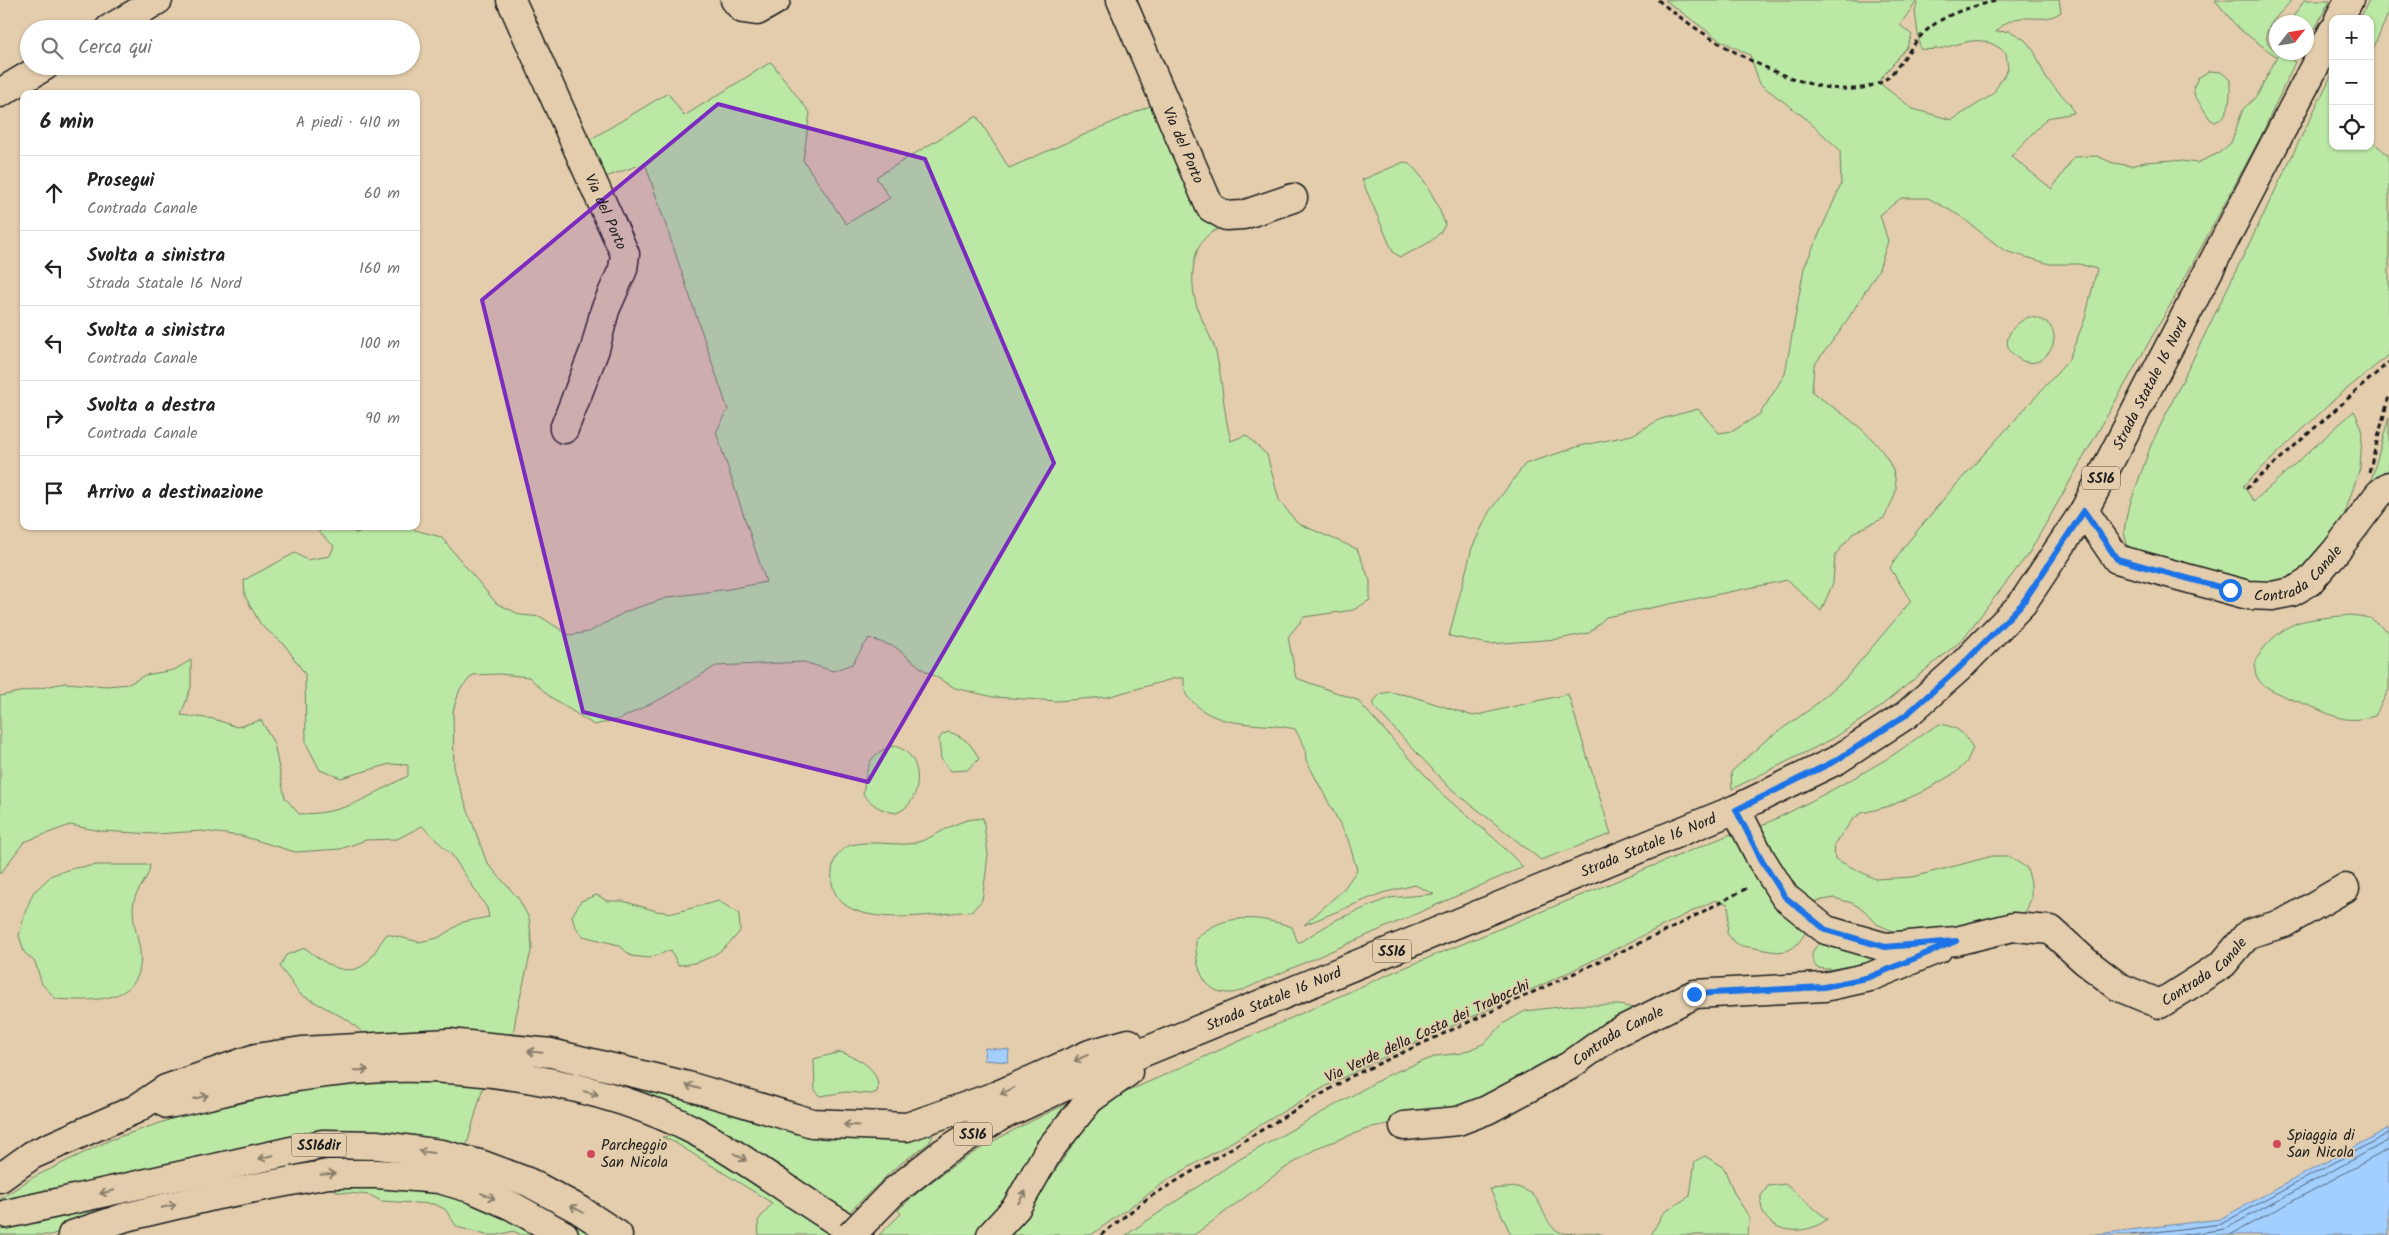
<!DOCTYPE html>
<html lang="it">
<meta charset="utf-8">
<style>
:root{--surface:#fff;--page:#f2f2f2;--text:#222;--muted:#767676;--line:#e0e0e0}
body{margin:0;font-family:Kalam,sans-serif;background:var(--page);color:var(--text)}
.controls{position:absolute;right:15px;top:15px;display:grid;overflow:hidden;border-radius:10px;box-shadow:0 1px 4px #0004}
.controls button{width:45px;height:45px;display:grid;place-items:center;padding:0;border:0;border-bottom:1px solid var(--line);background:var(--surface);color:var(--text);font:25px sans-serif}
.compass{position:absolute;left:2269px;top:15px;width:45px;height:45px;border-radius:50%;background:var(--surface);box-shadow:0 1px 4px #0004;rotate:59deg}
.stop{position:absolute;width:15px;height:15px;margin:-11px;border:4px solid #1a73e8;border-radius:50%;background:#fff}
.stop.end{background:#1a73e8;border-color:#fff;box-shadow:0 1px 5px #0008}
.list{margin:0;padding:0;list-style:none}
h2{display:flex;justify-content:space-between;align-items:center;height:65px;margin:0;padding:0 20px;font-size:21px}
h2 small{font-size:16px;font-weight:400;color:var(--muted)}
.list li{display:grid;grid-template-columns:32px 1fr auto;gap:15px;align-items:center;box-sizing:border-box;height:75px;padding:0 20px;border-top:1px solid var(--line)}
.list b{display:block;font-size:19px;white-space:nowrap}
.list p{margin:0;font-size:16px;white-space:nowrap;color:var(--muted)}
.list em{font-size:16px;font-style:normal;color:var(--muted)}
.icon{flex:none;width:28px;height:28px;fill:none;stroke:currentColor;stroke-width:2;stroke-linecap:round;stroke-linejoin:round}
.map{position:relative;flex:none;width:2389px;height:1235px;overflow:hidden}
.search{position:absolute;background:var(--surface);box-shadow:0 1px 4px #0004;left:20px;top:20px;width:400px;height:55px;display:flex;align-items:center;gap:12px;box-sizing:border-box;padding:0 18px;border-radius:28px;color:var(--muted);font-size:19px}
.panel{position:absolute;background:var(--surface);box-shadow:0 1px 4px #0004;left:20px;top:90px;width:400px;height:440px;border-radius:10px}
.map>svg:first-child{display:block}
.green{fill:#bce8a5;stroke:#6c8260}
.water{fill:#a3cffe;stroke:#6d87a4}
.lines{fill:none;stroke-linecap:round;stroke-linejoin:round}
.shore{stroke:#526476;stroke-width:1}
.minor-casing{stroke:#1c1c1c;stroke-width:31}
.major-casing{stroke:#1c1c1c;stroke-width:31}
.path{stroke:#1c1c1c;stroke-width:3;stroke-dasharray:5 4;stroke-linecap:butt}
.minor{stroke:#e3cdac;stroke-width:28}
.major{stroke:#e3cdac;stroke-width:28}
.major-bridge-casing{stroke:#1c1c1c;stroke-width:31;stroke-linecap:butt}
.major-bridge{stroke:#e3cdac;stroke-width:28}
.oneway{stroke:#897d6b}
.route{stroke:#1a73e8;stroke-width:6}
.marked{fill:#7b2cbf;fill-opacity:0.2;stroke:#7b2cbf;stroke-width:4;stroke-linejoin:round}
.poi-dot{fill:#d1495b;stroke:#e3cdac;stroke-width:2}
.labels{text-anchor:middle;stroke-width:4;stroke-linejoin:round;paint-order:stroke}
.shield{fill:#e3cdac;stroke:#585147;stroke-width:1}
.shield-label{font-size:14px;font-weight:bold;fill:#1c1c1c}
.street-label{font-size:15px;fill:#1c1c1c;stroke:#e3cdac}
.poi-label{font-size:15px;fill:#1c1c1c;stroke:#e3cdac;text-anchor:start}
</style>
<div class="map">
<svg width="2389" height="1235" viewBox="0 0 2389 1235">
<rect width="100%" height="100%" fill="#e3cdac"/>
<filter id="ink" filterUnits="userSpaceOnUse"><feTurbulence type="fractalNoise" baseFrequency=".02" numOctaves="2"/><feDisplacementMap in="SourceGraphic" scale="10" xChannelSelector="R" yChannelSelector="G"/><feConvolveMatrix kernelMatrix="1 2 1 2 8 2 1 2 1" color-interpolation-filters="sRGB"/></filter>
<g filter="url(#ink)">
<!-- green -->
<path class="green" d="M1665,0h252l-17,25 12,10 -5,12 -29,35 35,27 39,11 40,-25 16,-26 -2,-16c-32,-28 -51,1 -86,-4l-5,-38 3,-11h141l2,12c-22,16 -42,-7 -65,20l14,-1 15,9 9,11 12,27 24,26 4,9 -27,5 -36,38 41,33 22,-32 23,-1 16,7 18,3 14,-4 29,-2 23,3 22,-10 12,-10 12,-34 14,-13 20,-39 -39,-29 -23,-28h77c-8,10 -35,31 -22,45 6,8 15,11 25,17l-34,74 -88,164 -144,253 -68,88 -85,69 -42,28 -102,51 -1,-17 34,-31 44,-31 37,-32 65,-77 -21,-33 13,-20 44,-53 121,-134 17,-42 12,-50 -18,-5h-29l-45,-13 -45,-35 -32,-18h-27l-21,17 8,26 -9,28 -38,61 -27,35 -2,27c30,22 82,53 84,94 1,9 -9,24 -12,32l-30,14 -19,23 -2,28 -12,28 -33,-31 -182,37 -17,16 -31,6 -69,5 -40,-8 23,-88 17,-36 36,-48 55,-18 52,-11 29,-16 37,-10 21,24 14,-2 27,-17 25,-40 19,-106 37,-83 -1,-35 -36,-33 -44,-33 -10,-29 -32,-16z
M2304,0h26l-23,44 -1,-22h-16z
M2369,0h20v12l-19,44v-37h-10z
M771,62l39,51 -7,47 43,64 44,-26 -14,-21 101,-61 32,52 152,-67 48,119 10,9c-29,9 -30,53 -22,78 5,16 15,30 19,46 7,29 7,58 15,88l15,-6 21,20 12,45 18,23 60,26 13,32v19l-17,10 -49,7 -16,20 8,41 61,22 87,96 50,42 29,29 -265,116c-7,3 -18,9 -26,10 -31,2 -37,-31 -36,-54 26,-27 64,-23 96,-12l6,16 40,-24 51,-21 45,-4 -19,-9 -33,8 -78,32 39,-35 14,-20 -9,-31 -42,-79 -1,-13 -10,-18c-34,-8 -76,1 -102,-27 -2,-2 -6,-5 -7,-8 -2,-5 -2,-11 -2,-16h-8l-69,19 -50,4 -64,-4 -38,-9 -31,-18 -29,-23 -26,-9 -17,26 -19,7 -29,-9 -88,4 -50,30 -46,23 -26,6 -45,-29 -20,-19 -29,-3 -27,1 -13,14 -7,22 1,61 33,91 31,35 11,20 3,29 -16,68 -4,28 -144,-6 -20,-17 -48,-26 -20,-27 6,-12 19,-7c16,12 38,31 59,17 9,-7 15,-22 23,-31l32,8 19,-4 25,-16 26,-5 -2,-9 -35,-53 -30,-29 -25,13 -31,1 -26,9 -45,3 -53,-16 -40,-5 -47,3 -54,-3 -31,-6 -46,17 -24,32v-178l65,-13 42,3 22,-2 16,-9 29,-5 17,-10v27l-10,28 33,4 23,8 24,-7 13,24 11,54 14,16c49,0 68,-18 109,-38v-11l-18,-1 -49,14 -21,-8 -14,-27 -1,-69 -21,-30 -23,-19 -16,-29 -1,-16 51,-27 12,7 23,-4 4,-10 -15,-14 -3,-6h37l2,7 31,-7h14l41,11 55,66 25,12 20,2 28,18 20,-3 38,-21 43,-14 59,-8 37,-7 -50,-150 12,-22 -83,-247 -48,17 -16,-35 87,-52 16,23z
M2209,71l12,1 9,8v3c0,15 1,33 -15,39l-5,-3 -15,-23 -2,-8 5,-10z
M2333,72v43l-3,5 3,1v25h37v-7l19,17v199l-51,41 -95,90 11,15 100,-90 5,10 3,13 -2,34 -25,74 -40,40 -39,7 -123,-38 -6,-7 -3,-12 3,-19 24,-68z
M1404,162c16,3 36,47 41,62 -5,16 -30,26 -45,33l-7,-5 -31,-72z
M2029,317c49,3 16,67 -15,38 -16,-14 0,-32 15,-38z
M2389,417v58l-24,27z
M2351,615l19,3 19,14v57l-14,27c-30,8 -38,1 -65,-10 -15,-6 -33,-11 -46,-21 -26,-20 11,-52 30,-61 14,-6 41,-7 57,-9z
M1389,692l22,4 62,20 95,-22 43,140 -70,26 -92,-73 -75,-80v-6l6,-7z
M1940,724c18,3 24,9 33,24l-7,15 -11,10 -35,20 -30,13 -28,7 -8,5 -20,26 1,15 40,20 38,-2 80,-21h15l19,12 4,15v16l-5,12 -21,11 -106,12 -22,-10 -13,-14 -12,-7 -18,-5 -23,4 -18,-6 -38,-67c44,-21 88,-44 130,-69 19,-11 35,-26 55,-36z
M949,732c15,5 23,12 30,27l-12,11 -16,1 -10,-12 -2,-20 4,-5z
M894,746c32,7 30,58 2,67 -16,-3 -23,-7 -33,-19 4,-24 3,-41 31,-48z
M983,818l5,36 -2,18 -4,28 -10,11c-34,2 -134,23 -140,-29 -1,-13 1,-26 13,-34 12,-9 48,-3 63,-4 21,-2 37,-17 56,-23 6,-2 13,-2 19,-3z
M1736,832l73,94c-14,26 -21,29 -49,23 -17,-4 -22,0 -33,-16l2,-21 -1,-8 -13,-4 -156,77 -177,81 -54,27 -159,94 -78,56h-91l30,-28 58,-84 25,-25 276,-124z
M98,865h52c-1,14 -12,22 -16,35 -3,14 2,31 5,45 11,57 -41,57 -83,54l-14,-15 -7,-22 -11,-10 -5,-17 7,-25 7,-17 19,-18 22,-7z
M597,895l10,6h16l33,10 17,2 46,-12 20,13 1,17c-16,21 -35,33 -62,34l-7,-15 -22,8 -18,-2 -12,-11 -36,-9 -8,-10 -3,-10 9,-15z
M1823,940l120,6c-40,10 -85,28 -126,22 -9,-12 -5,-19 6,-28z
M1576,1005h43l14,3 -2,12 -139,84 -120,23 -53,20 -40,25 -85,63h-68l107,-72 157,-89 47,-18 25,-3 23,-10 18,-19 22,-13z
M840,1052c18,6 42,17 37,40l-6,2 -25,-2 -26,4 -5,-6 -1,-31z
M344,1056l223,10 208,61 33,7 117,-1 8,2 -4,8 -33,24 -55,53 -242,-130z
M353,1076l131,7 -18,65c-47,-16 -93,-17 -141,-14l-325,67v-2l32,-21 78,-38 97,-33z
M1090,1093l-107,139 -7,3h-97l22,-21 -3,-4c59,-55 120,-83 192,-117z
M673,1136c56,19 107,62 154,97l-2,2h-66l-1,-14 14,-18 -98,-61 -12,-5z
M347,1151l139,20 117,64h-21l-22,-16 -146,-52 -341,60 -22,8h-51v-15z
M1705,1156l19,12 10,25 15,24 -1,18h-97l12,-22 27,-17 5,-35z
M341,1183l118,10 76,35 -1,7h-12l-9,-4 -15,4h-12l-29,-8 -12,-18 -11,-5 -53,-3 -11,-6 -33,-3 -2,-6z
M1785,1184l42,35c-18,16 -54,16 -64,-7 -2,-5 -2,-11 -2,-16l7,-10z
M1518,1187c4,2 10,4 14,7 13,12 12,33 30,39 13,2 29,-3 42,2h-93l-21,-46z"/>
<!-- water -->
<path class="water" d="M985,1048l24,2 -1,12 -24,-2z
M2389,1128v107h-300l131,-16z"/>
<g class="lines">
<!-- shore -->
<path class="shore" d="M2131,1235l90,-11 168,-91
M2183,1235l42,-6 164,-89
M2230,1235l159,-86"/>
<!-- minor casing -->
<g class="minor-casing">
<g id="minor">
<path id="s1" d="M511,0l114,254 -2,15 -18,41 -10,39 -31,80"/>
<path d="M735,0l8,9 14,2 19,-11"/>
<path id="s2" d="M1121,0l89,207 16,9 17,-1 50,-17"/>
<path d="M109,29l49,-29"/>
<path d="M0,93l45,-27"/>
<path id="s3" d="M2084,511l33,48 131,36 24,1 20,-4 17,-10 26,-30 44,-58 10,-8"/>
<path id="s4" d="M1736,809l25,50 24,38 41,33 59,17 71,-6 57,-14 38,3 34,31 34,26 41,17 63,-40 25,-30 36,-11 61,-35"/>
<path id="s5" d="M1404,1126l54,-5 29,-11 82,-44 43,-31 83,-41 129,-7 46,-10 68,-28"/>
</g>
</g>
<!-- major casing -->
<g class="major-casing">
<g id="major">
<path d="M2339,19l10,-19"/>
<path d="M167,1104c20,-3 39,-9 59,-13 41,-10 85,-17 127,-21 108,-9 248,11 344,62 57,31 107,71 162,103"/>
<path d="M0,1178l32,-23 104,-46 30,-20 90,-31 46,-7 147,-8 102,10 137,33 124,37 95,4 91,-32 92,-41 39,-11"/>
<path id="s6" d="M893,1192l51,-40 57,-36 104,-48 631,-259 101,-49 69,-45 53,-47 63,-64 62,-93 249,-480"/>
<path d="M7,1214l316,-70 55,1 64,9 41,11 45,17 52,28 38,25"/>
<path d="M72,1235l54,-18 92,-22 110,-21h49l62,5 34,10 39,17 52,29"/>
<path d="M991,1235l25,-27 33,-58 41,-51 38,-27"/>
</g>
</g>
<!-- path -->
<path class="path" d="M1658,0c45,38 156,107 215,85 4,-1 10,-3 13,-6 16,-14 25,-35 41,-49 21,-18 44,-23 69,-29
M2369,472l20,-76
M2246,489l143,-127
M1101,1235l47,-37 204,-122 322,-149 75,-40"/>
<!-- minor -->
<use href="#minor" class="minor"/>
<!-- major -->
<use href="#major" class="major"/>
<!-- major-bridge casing -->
<g class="major-bridge-casing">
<path id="major-bridge" d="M851,1235l42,-43"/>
</g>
<!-- major-bridge -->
<use href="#major-bridge" class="major-bridge"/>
</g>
<!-- one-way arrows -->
<defs><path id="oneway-shaft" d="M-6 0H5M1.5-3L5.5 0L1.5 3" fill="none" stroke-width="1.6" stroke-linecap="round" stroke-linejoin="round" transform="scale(1.25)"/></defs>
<g class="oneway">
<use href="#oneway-shaft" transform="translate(535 1052) rotate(-174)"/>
<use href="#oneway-shaft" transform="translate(1081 1058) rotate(156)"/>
<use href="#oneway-shaft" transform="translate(361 1070) rotate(-1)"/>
<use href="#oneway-shaft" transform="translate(693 1087) rotate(-164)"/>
<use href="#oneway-shaft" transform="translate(1007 1091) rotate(156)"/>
<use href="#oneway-shaft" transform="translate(591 1093) rotate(13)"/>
<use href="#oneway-shaft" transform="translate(201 1097) rotate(-15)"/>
<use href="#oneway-shaft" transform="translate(851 1125) rotate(-177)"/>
<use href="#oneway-shaft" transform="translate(426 1152) rotate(-172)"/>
<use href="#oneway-shaft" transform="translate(266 1157) rotate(167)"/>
<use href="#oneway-shaft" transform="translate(740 1157) rotate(30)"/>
<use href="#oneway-shaft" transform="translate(328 1174) rotate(-5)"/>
<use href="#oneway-shaft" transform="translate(107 1192) rotate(167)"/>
<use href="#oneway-shaft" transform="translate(488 1196) rotate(23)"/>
<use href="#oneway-shaft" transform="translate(1022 1197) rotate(-60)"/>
<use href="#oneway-shaft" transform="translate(169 1206) rotate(-14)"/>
<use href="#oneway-shaft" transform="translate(577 1209) rotate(-150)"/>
</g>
</g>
<g class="lines" filter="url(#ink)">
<!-- route -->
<path class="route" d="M1694,994l130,-7 46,-10 86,-36 -71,6 -59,-17 -41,-33 -24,-38 -25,-49 101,-50 69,-45 53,-47 63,-64 62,-93 33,48 113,31"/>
</g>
<!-- marked area -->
<path class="marked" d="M718,104l207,55 129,304 -186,319 -285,-70 -101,-412z"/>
<!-- markers -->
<g class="poi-dot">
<circle cx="2277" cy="1144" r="5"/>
<circle cx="591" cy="1154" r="5"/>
</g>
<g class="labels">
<!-- shield labels -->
<g class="shield">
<rect x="2082" y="466.5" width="38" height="23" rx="4"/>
<rect x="1373" y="939.5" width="38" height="23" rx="4"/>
<rect x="954" y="1122.5" width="38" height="23" rx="4"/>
<rect x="291.5" y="1133.5" width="55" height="23" rx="4"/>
</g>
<g class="shield-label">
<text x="2101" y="483">SS16</text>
<text x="1392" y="956">SS16</text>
<text x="973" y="1139">SS16</text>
<text x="319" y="1150">SS16dir</text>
</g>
<!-- street labels -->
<g class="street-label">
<text dy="5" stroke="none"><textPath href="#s2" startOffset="158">Via del Porto</textPath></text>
<text dy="5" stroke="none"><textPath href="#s1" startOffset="232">Via del Porto</textPath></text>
<text dy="5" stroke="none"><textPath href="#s6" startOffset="1539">Strada Statale 16 Nord</textPath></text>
<text dy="5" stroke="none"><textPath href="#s3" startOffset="252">Contrada Canale</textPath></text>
<text dy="5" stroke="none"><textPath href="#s6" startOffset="834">Strada Statale 16 Nord</textPath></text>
<text dy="5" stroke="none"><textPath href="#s4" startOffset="571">Contrada Canale</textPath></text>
<text dy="5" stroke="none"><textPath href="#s6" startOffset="429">Strada Statale 16 Nord</textPath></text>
<text transform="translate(1427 1031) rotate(-25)" y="5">Via Verde della Costa dei Trabocchi</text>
<text dy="5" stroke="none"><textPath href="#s5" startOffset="236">Contrada Canale</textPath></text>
</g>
<!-- poi labels -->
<g class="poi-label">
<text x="2287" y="1140">Spiaggia di<tspan x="2287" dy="17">San Nicola</tspan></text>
<text x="601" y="1150">Parcheggio<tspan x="601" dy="17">San Nicola</tspan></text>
</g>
</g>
</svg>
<div class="controls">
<button>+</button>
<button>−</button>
<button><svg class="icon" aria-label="locate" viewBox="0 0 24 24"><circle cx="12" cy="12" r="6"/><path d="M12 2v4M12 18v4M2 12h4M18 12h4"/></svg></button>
</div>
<svg class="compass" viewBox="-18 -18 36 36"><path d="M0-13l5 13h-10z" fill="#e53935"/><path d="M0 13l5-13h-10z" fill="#767676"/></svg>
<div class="stop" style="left:2230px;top:590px"></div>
<div class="stop end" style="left:1694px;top:994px"></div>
<div class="search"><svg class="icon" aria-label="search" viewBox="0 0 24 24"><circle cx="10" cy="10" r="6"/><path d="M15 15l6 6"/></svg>Cerca qui</div>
<section class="panel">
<h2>6 min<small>A piedi · 410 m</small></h2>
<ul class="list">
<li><svg class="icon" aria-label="ahead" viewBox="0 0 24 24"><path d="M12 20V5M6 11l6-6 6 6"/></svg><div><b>Prosegui</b><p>Contrada Canale</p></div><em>60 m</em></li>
<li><svg class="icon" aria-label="left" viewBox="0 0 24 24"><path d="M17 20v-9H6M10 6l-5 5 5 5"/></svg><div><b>Svolta a sinistra</b><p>Strada Statale 16 Nord</p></div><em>160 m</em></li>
<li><svg class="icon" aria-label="left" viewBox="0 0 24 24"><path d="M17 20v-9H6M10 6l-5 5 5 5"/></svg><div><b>Svolta a sinistra</b><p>Contrada Canale</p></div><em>100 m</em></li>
<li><svg class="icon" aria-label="right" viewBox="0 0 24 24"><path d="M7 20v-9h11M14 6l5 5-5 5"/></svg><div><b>Svolta a destra</b><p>Contrada Canale</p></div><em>90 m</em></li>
<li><svg class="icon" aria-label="arrive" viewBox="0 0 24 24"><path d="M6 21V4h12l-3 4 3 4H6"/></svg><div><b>Arrivo a destinazione</b></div></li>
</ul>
</section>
</div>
